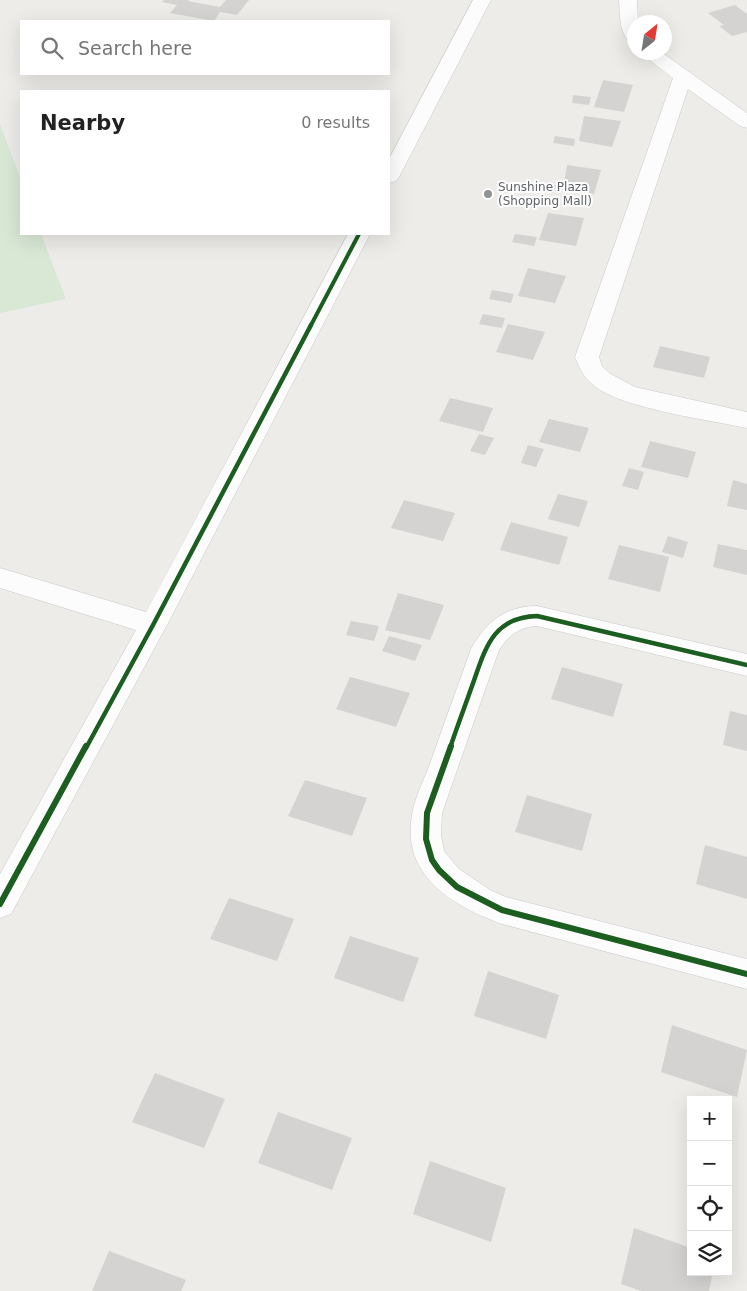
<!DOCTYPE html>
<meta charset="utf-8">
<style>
:root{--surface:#fff;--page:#f2f2f2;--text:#222;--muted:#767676;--line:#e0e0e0}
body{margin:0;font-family:"DejaVu Sans",sans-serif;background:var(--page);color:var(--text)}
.controls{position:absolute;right:15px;bottom:15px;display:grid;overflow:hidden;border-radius:0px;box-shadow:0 5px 20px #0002}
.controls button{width:45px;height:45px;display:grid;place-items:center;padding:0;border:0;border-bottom:1px solid var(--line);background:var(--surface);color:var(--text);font:25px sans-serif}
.compass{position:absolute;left:627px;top:15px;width:45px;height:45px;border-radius:50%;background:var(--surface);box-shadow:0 5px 20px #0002;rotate:30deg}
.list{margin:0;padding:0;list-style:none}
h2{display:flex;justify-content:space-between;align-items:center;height:65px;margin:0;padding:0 20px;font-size:21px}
h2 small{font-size:16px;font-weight:400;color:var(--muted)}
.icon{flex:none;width:28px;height:28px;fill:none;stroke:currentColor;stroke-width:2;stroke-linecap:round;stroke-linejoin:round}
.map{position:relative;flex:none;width:747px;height:1291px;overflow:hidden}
.search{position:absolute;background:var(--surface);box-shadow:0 5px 20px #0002;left:20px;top:20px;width:370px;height:55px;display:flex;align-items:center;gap:12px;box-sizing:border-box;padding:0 18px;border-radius:0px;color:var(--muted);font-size:19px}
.panel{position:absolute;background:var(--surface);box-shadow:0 5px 20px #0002;left:20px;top:90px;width:370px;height:145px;border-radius:0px}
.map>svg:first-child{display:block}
.green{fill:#d8e8d5}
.building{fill:#d4d3d2}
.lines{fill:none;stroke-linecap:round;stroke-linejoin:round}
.minor-casing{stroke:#c8c8c8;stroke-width:1}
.minor{fill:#fcfcfc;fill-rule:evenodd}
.cycleway-far2-casing{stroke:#fff;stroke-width:6}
.cycleway-far1-casing{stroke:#fff;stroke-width:8}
.cycleway-casing{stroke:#fff;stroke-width:9}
.cycleway-far2{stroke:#1b5e20;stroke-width:4}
.cycleway-far1{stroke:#1b5e20;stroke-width:4.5}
.cycleway{stroke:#1b5e20;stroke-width:6}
.poi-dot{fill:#909294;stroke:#fff;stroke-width:2}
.labels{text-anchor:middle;stroke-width:4;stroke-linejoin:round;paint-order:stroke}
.far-poi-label{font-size:12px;fill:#5e6266;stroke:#fff;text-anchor:start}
</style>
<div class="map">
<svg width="747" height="1291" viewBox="0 0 747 1291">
<rect width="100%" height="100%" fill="#edece9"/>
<!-- green -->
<path class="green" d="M0,124l21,56v54h20l25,65 -66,14z"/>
<!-- building -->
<path class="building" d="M164,0h25l-1,1 32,6 6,-7h23l-12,15 -17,-3 -6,9 -44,-8 7,-8 -15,-3z
M735,5l12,9v18l-15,4 -13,-10 5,-1 -16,-12z
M603,80l30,5 -9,27 -30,-5z
M573,95l18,2 -2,8 -17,-2z
M584,116l37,5 -9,26 -33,-6z
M555,136l20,3 -1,7 -21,-3z
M567,165l34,5 -7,24 -31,-5z
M535,182l21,3 -3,8 -20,-3z
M548,213l36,5 -8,28 -37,-6z
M515,234l22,3 -3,9 -22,-4z
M528,268l38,8 -11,27 -37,-7z
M492,290l22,4 -3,9 -22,-4z
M483,314l22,4 -3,10 -23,-4z
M508,324l37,8 -12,28 -37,-8z
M660,346l50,11 -6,21 -51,-11z
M450,398l43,10 -10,24 -44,-11z
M549,419l40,9 -9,24 -41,-10z
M479,434l15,4 -9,17 -15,-4z
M650,441l46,11 -8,26 -47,-11z
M528,445l16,4 -8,18 -15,-4z
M629,468l15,4 -6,18 -16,-4z
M733,480l14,4v26l-20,-4z
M558,494l30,7 -9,26 -31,-8z
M404,500l51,13 -12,28 -52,-13z
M511,522l57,15 -9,28 -59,-15z
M668,536l20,6 -5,16 -21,-6z
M718,544l29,6v25l-34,-8z
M619,545l50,12 -9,35 -52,-13z
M398,593l46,12 -14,35 -45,-10z
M351,621l28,5 -5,15 -28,-6z
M389,636l33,9 -7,16 -33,-10z
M562,667l61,17 -10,33 -62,-18z
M350,677l60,16 -14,34 -60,-18z
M730,711l17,4v36l-24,-6z
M305,780l62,18 -15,38 -64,-20z
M527,795l65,19 -10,37 -67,-19z
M705,845l42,12v42l-51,-15z
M229,898l65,21 -17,42 -67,-22z
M350,936l69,22 -16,44 -69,-24z
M488,971l71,24 -13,44 -72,-23z
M672,1025l75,25 -10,47 -76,-25z
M155,1073l70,26 -21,49 -72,-26z
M278,1112l74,26 -20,52 -74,-27z
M430,1161l76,27 -15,54 -78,-28z
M634,1228l57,20v24h22l-4,19h-68l-20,-7z
M109,1251l77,29 -5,11h-89z"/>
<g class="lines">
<!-- minor casing -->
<g class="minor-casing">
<path id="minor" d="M473,0h18l-92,177 -3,4 -7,2v-24z
M619,0h18l1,22h-4v20l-6,-1c-9,-12 -8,-27 -9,-41z
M639,52h22l86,61v15l-7,-2 -52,-37 -89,268 3,9 7,7 26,14 112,25v16c-37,-8 -131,-20 -156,-45 -8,-7 -12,-16 -16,-26l98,-279z
M348,234h22l-203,391 -156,289 -11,4v-44l136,-244 -136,-42v-20l146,44z
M537,606l210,48v22l-210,-50c-18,1 -28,9 -38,24l-57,163 -1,22 3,16 15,18 31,21 16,7 241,62v30l-245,-65c-49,-18 -101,-48 -90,-109 3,-19 13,-37 19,-54 13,-38 27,-75 40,-112 15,-27 34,-43 66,-43z"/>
</g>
<!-- minor -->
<use href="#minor" class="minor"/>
<!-- cycleway-far2 casing -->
<g class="cycleway-far2-casing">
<path id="cycleway-far2" d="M310,327l49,-93"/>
</g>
<!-- cycleway-far1 casing -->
<g class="cycleway-far1-casing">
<path id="cycleway-far1" d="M86,748l67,-123 158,-300
M450,748c7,-21 15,-42 22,-62 13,-36 20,-69 65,-70l210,49"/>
</g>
<!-- cycleway casing -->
<g class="cycleway-casing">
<path id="cycleway" d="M451,746l-24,67 -1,26 6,21 7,10 18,17 45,23 245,64
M0,904l86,-158"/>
</g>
<!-- cycleway-far2 -->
<use href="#cycleway-far2" class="cycleway-far2"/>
<!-- cycleway-far1 -->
<use href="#cycleway-far1" class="cycleway-far1"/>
<!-- cycleway -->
<use href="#cycleway" class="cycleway"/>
</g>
<!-- markers -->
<circle class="poi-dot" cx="488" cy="194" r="5"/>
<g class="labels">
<!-- far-poi labels -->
<g class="far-poi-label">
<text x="498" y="191">Sunshine Plaza<tspan x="498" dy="14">(Shopping Mall)</tspan></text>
</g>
</g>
</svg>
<div class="controls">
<button>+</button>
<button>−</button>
<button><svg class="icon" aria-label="locate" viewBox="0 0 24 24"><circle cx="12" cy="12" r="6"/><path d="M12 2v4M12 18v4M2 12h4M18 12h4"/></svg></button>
<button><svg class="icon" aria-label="layers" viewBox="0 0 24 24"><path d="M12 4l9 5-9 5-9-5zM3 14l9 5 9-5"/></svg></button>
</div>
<svg class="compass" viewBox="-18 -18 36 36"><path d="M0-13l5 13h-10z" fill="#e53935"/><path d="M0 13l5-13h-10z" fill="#767676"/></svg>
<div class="search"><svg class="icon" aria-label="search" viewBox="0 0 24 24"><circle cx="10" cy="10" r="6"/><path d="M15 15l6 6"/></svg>Search here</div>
<section class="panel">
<h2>Nearby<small>0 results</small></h2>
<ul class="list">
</ul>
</section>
</div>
